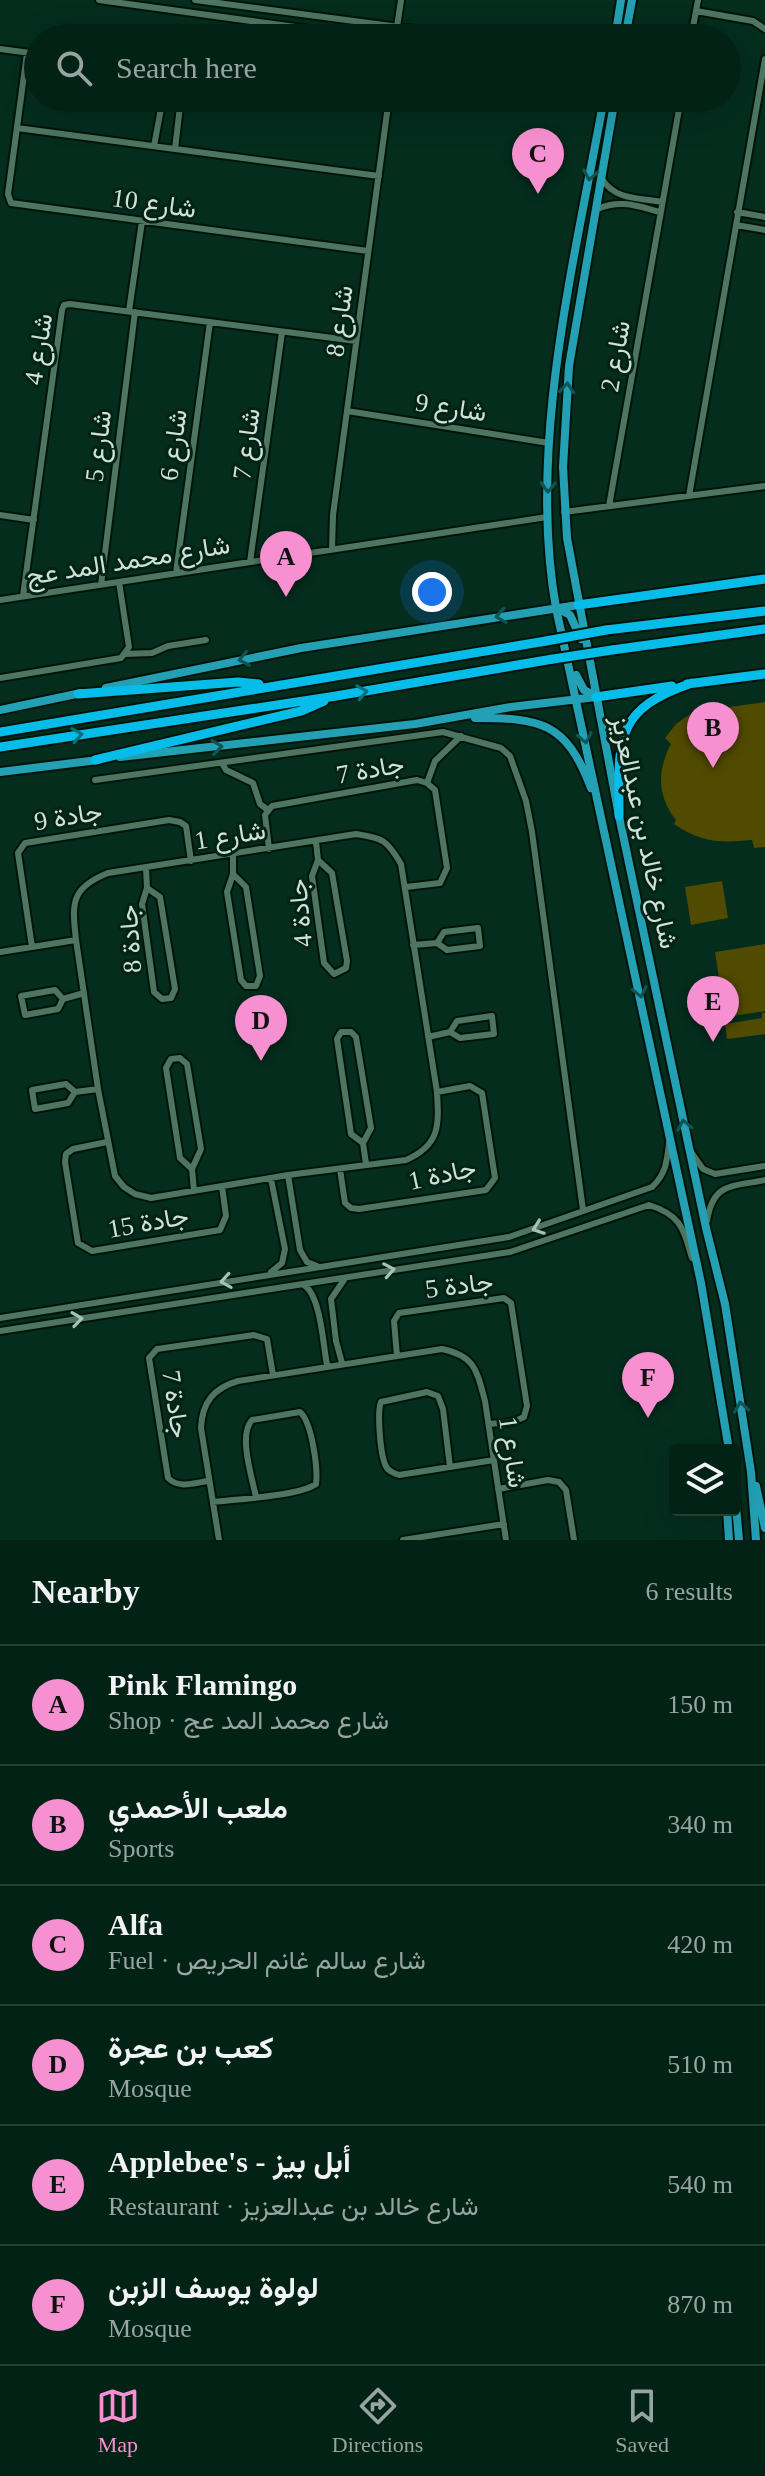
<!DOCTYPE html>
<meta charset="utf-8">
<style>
:root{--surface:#032216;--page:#112f23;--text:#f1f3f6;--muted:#97a4a1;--line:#243f35;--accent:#f690d0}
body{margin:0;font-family:"Times New Roman",Vazirmatn,serif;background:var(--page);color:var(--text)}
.controls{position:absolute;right:24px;bottom:24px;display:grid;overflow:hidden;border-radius:8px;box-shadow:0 8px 32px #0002}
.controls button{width:72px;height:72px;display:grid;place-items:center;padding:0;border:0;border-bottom:2px solid var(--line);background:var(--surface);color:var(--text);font:40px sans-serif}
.you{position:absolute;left:432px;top:592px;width:28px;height:28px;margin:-20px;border:6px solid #fff;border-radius:50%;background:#1a73e8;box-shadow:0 0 0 12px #1a73e833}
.badge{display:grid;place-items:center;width:52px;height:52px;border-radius:50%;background:var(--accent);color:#111;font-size:26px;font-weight:700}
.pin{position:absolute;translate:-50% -66px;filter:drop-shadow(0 2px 4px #0008)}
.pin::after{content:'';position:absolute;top:42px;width:28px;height:24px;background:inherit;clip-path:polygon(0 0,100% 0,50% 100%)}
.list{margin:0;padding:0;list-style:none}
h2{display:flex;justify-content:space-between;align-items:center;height:104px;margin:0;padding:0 32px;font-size:34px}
h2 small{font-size:26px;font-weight:400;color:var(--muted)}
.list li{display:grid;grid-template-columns:52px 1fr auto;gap:24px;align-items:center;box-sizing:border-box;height:120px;padding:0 32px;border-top:2px solid var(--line)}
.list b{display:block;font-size:30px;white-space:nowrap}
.list p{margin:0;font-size:26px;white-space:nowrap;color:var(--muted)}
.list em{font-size:26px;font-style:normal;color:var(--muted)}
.icon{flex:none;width:44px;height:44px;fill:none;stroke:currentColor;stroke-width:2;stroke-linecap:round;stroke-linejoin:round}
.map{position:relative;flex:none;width:765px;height:1540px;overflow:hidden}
.search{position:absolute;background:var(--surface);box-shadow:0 8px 32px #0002;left:24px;right:24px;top:24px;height:88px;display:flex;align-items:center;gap:20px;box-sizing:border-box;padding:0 28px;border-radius:44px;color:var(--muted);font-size:30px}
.sheet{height:824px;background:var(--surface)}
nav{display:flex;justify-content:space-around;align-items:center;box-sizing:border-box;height:112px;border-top:2px solid var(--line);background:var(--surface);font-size:22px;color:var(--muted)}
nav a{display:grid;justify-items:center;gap:4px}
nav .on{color:var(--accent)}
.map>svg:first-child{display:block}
.green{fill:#514a01}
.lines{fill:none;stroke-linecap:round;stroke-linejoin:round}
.minor-casing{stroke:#001409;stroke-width:10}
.major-casing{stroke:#001409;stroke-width:12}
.highway-casing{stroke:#001409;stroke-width:13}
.minor{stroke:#4e7562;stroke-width:6}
.major{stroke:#23a0b4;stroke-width:8}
.highway{stroke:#06bdea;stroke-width:9}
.highway-bridge-casing{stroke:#001409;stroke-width:13;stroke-linecap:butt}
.highway-bridge{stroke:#06bdea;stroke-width:9}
.oneway{stroke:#105455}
.oneway2{stroke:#057080}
.oneway3{stroke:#a8c2b5}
.labels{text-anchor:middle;stroke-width:6;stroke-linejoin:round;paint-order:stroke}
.street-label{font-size:26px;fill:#cee3d8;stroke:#042216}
</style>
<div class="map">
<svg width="765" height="1540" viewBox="0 0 765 1540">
<rect width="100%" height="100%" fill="#042d1e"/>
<!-- green -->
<path class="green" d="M765,702v145l-11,1 -2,-8c-32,3 -50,3 -78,-16l2,-4c-19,-24 -19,-49 -5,-76l-6,-6 11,-14 17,-12z
M722,881l6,37 -37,7 -6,-38z
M765,944v67l-40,6 -10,-65z
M762,1013h3v21l-38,5 -2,-15 37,-6z"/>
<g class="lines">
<!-- minor casing -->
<g class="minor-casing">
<path id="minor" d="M99,0l276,38
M195,0l287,38
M696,11l57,10 12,8
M397,27l4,-27
M604,38l12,-9
M691,38l7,-38
M0,49l38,5
M27,53l-19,141 3,9 357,48
M368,98l20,3
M17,128l362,48
M154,146l9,-48
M175,149l6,-51
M602,179c13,21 37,19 60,23
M597,209c24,-10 40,-3 63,3
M737,212l28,5
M736,225l29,5
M129,311l13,-90
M347,411l202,32
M689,496l76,-437
M609,506l72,-408
M564,512l201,-26
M0,515l34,5
M332,549l1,-34 56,-417
M250,562l32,-230
M176,573l34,-251
M101,585l34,-273
M23,596l39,-286 2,-5 6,-1 286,37
M0,600l547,-83
M125,654l27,-1 16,-7 38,-6
M0,678l121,-20 8,-11 -10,-65
M222,763l4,7 27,13 7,21 8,6
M95,780l348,-48 58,16 9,8 16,45 6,31 51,378
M427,783l8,-22 26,-25
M356,834c27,4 31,6 45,30l36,228c2,34 3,53 -31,68l-118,15 -137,23 -16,-4 -11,-7 -9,-11 -17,-87 -22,-149c-4,-36 -6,-52 32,-67z
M316,842l2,18 -6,16 12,87 10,11 12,-6 1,-7 -15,-88 -14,-13
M269,849l-4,-34 7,-9 145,-26 10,3 8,7 12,78 -7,15 -34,4
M146,868l1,20 -5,16 12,88 8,7 9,-1 4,-9 -15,-92 -13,-9
M233,874l13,13 14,89 -4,10h-10l-5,-6 -14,-88 6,-18v-19
M413,945l24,-2 10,7 33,-4 -2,-18 -34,4 -7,11
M32,947l-14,-94 7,-10 144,-23 11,2 6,4 5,35
M0,952l76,-12
M63,999l-8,-9 -34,6 4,19 33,-6 5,-10 21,-6
M428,1037l22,-5 10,6 34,-4 -2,-18 -35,5 -7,11
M66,1084l9,8 -7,11 -33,6 -3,-19z
M75,1092l23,-3
M107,1142l-34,7 -7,5 -1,8 13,81 14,8 128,-21 6,-14 -4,-30
M363,1143l-12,-9 -14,-95 4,-7h10l5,5 15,91 -8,15 3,21
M691,1152l12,17 12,5 50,-8
M192,1169l-12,-11 -14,-90 5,-9 9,-1 7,6 14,85 -9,20 2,22
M340,1169l5,34 6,5 8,1 127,-19 9,-12 -13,-85 -12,-7 -33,6
M288,1175l12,75 7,12 10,4
M271,1179l14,70 -3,14 -11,9
M707,1221c6,-39 25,-34 58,-41
M304,1285c17,11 19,60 23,80
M0,1318l509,-81 143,-50c14,-13 15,-26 17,-44
M0,1331l510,-79 139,-47c32,10 34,23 43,53
M397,1356l-3,-35 5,-8 105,-15 7,5 16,103 -3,11 -11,5 -24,2
M342,1363l-6,-22 -5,-42 13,-19
M450,1467l-7,-58 -5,-13 -11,-4 -46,10c-4,10 -1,56 6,66 2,3 9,6 12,7l95,-15
M208,1481c-14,2 -29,8 -40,-3l-19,-120 8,-9 97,-14 13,4 6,36
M498,1489l50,-9 11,2 7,8 8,50
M213,1502c24,-3 86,-6 103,-18 2,-15 -4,-62 -16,-72l-48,8c-14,15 0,57 4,77
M219,1540l-18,-112c1,-26 13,-40 37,-47l204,-32c34,7 35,23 43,52l21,139
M403,1540l101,-16"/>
</g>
<!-- major casing -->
<g class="major-casing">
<path id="major" d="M615,38l6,-38
M625,38l7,-38
M604,98c-29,162 -77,346 -48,510l145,675 28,167
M615,98l-46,268 -6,101 4,71 52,278 87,412 19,76 26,168 5,68
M557,608l13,7 11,24
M576,675l8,15 12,6
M106,688l195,-40 277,-43
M0,710l81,-17
M475,718c66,0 91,4 116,70
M120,757l295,-33 96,-17 85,-10
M0,772l98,-12
M756,1486l9,42
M735,1495l4,45
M727,1510l2,30"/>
</g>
<!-- highway casing -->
<g class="highway-casing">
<path id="highway" d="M578,605l187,-26
M606,630l159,-19
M612,650l153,-21
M687,684l78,-10
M78,694l160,-12 21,2
M596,697l76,-11
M0,732l546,-91
M0,747l336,-51 217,-37
M95,760l206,-49 23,-10
M619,816c0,-74 -7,-106 73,-133"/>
</g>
<!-- minor -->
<use href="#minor" class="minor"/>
<!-- major -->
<use href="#major" class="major"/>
<!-- highway -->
<use href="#highway" class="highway"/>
<!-- highway-bridge casing -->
<g class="highway-bridge-casing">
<path id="highway-bridge" d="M546,641l60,-11
M553,659l59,-9"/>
</g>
<!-- highway-bridge -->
<use href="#highway-bridge" class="highway-bridge"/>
</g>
<!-- one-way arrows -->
<defs><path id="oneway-chevron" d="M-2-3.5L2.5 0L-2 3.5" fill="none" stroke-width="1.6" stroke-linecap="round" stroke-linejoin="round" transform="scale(2)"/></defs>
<g class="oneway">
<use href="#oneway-chevron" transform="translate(590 175) rotate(100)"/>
<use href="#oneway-chevron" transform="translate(567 388) rotate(-85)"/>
<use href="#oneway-chevron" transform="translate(548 487) rotate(92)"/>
<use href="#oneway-chevron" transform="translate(501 616) rotate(171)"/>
<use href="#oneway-chevron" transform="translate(244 659) rotate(169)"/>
<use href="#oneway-chevron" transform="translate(585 738) rotate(78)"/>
<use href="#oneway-chevron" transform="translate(217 747) rotate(-7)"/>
<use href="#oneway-chevron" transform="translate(640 992) rotate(78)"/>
<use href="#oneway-chevron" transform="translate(684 1125) rotate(-101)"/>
<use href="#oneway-chevron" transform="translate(741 1407) rotate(-99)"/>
</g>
<g class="oneway2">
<use href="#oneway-chevron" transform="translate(362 692) rotate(-10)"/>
<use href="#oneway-chevron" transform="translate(77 735) rotate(-9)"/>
</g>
<g class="oneway3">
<use href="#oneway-chevron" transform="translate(538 1228) rotate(160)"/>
<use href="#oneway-chevron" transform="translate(389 1270) rotate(-10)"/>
<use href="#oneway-chevron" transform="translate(226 1281) rotate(171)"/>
<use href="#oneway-chevron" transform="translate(77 1319) rotate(-8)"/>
</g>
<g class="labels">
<!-- street labels -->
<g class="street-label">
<text transform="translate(154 203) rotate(8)" y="9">شارع 10</text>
<text transform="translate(339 321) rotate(-82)" y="9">شارع 8</text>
<text transform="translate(38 349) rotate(-81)" y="9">شارع 4</text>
<text transform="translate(615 356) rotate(-80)" y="9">شارع 2</text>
<text transform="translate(451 407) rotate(9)" y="9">شارع 9</text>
<text transform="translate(246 444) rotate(-82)" y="9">شارع 7</text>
<text transform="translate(173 445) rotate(-82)" y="9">شارع 6</text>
<text transform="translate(98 446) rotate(-83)" y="9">شارع 5</text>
<text transform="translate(128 560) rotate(-9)" y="9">شارع محمد المد عج</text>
<text transform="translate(370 769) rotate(-10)" y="9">جادة 7</text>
<text transform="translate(68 816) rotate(-9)" y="9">جادة 9</text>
<text transform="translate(645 832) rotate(78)" y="9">شارع خالد بن عبدالعزيز</text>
<text transform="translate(230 835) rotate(-9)" y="9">شارع 1</text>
<text transform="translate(300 913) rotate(-95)" y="9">جادة 4</text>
<text transform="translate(130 939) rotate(-94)" y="9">جادة 8</text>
<text transform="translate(442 1174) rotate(-12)" y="9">جادة 1</text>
<text transform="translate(148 1222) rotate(-10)" y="9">جادة 15</text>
<text transform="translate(459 1285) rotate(-7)" y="9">جادة 5</text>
<text transform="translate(176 1404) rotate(82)" y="9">جادة 7</text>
<text transform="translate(513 1452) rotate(82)" y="9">شارع 1</text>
</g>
</g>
</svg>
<div class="controls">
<button><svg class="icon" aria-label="layers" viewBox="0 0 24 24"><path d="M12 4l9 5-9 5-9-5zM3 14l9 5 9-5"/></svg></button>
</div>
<div class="you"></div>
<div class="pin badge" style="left:286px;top:597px">A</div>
<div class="pin badge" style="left:713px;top:768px">B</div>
<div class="pin badge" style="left:538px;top:194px">C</div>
<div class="pin badge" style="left:261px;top:1061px">D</div>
<div class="pin badge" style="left:713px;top:1042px">E</div>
<div class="pin badge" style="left:648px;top:1418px">F</div>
<div class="search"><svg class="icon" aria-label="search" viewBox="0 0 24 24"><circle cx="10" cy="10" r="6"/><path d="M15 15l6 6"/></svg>Search here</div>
</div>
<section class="sheet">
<h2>Nearby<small>6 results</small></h2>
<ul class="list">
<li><span class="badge">A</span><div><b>Pink Flamingo</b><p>Shop · شارع محمد المد عج</p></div><em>150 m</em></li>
<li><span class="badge">B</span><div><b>ملعب الأحمدي</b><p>Sports</p></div><em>340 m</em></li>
<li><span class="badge">C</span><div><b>Alfa</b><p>Fuel · شارع سالم غانم الحريص</p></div><em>420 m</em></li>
<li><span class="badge">D</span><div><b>كعب بن عجرة</b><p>Mosque</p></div><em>510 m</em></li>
<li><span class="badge">E</span><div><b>Applebee's - أبل بيز</b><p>Restaurant · شارع خالد بن عبدالعزيز</p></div><em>540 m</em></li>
<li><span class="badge">F</span><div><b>لولوة يوسف الزبن</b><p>Mosque</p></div><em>870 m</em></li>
</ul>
</section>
<nav>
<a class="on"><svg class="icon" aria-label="map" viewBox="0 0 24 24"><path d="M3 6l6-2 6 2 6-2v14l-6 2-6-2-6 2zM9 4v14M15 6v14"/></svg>Map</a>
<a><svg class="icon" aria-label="directions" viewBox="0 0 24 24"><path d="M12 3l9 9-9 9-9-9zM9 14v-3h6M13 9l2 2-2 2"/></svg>Directions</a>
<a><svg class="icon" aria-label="saved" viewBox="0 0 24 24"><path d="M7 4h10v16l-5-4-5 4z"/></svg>Saved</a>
</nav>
